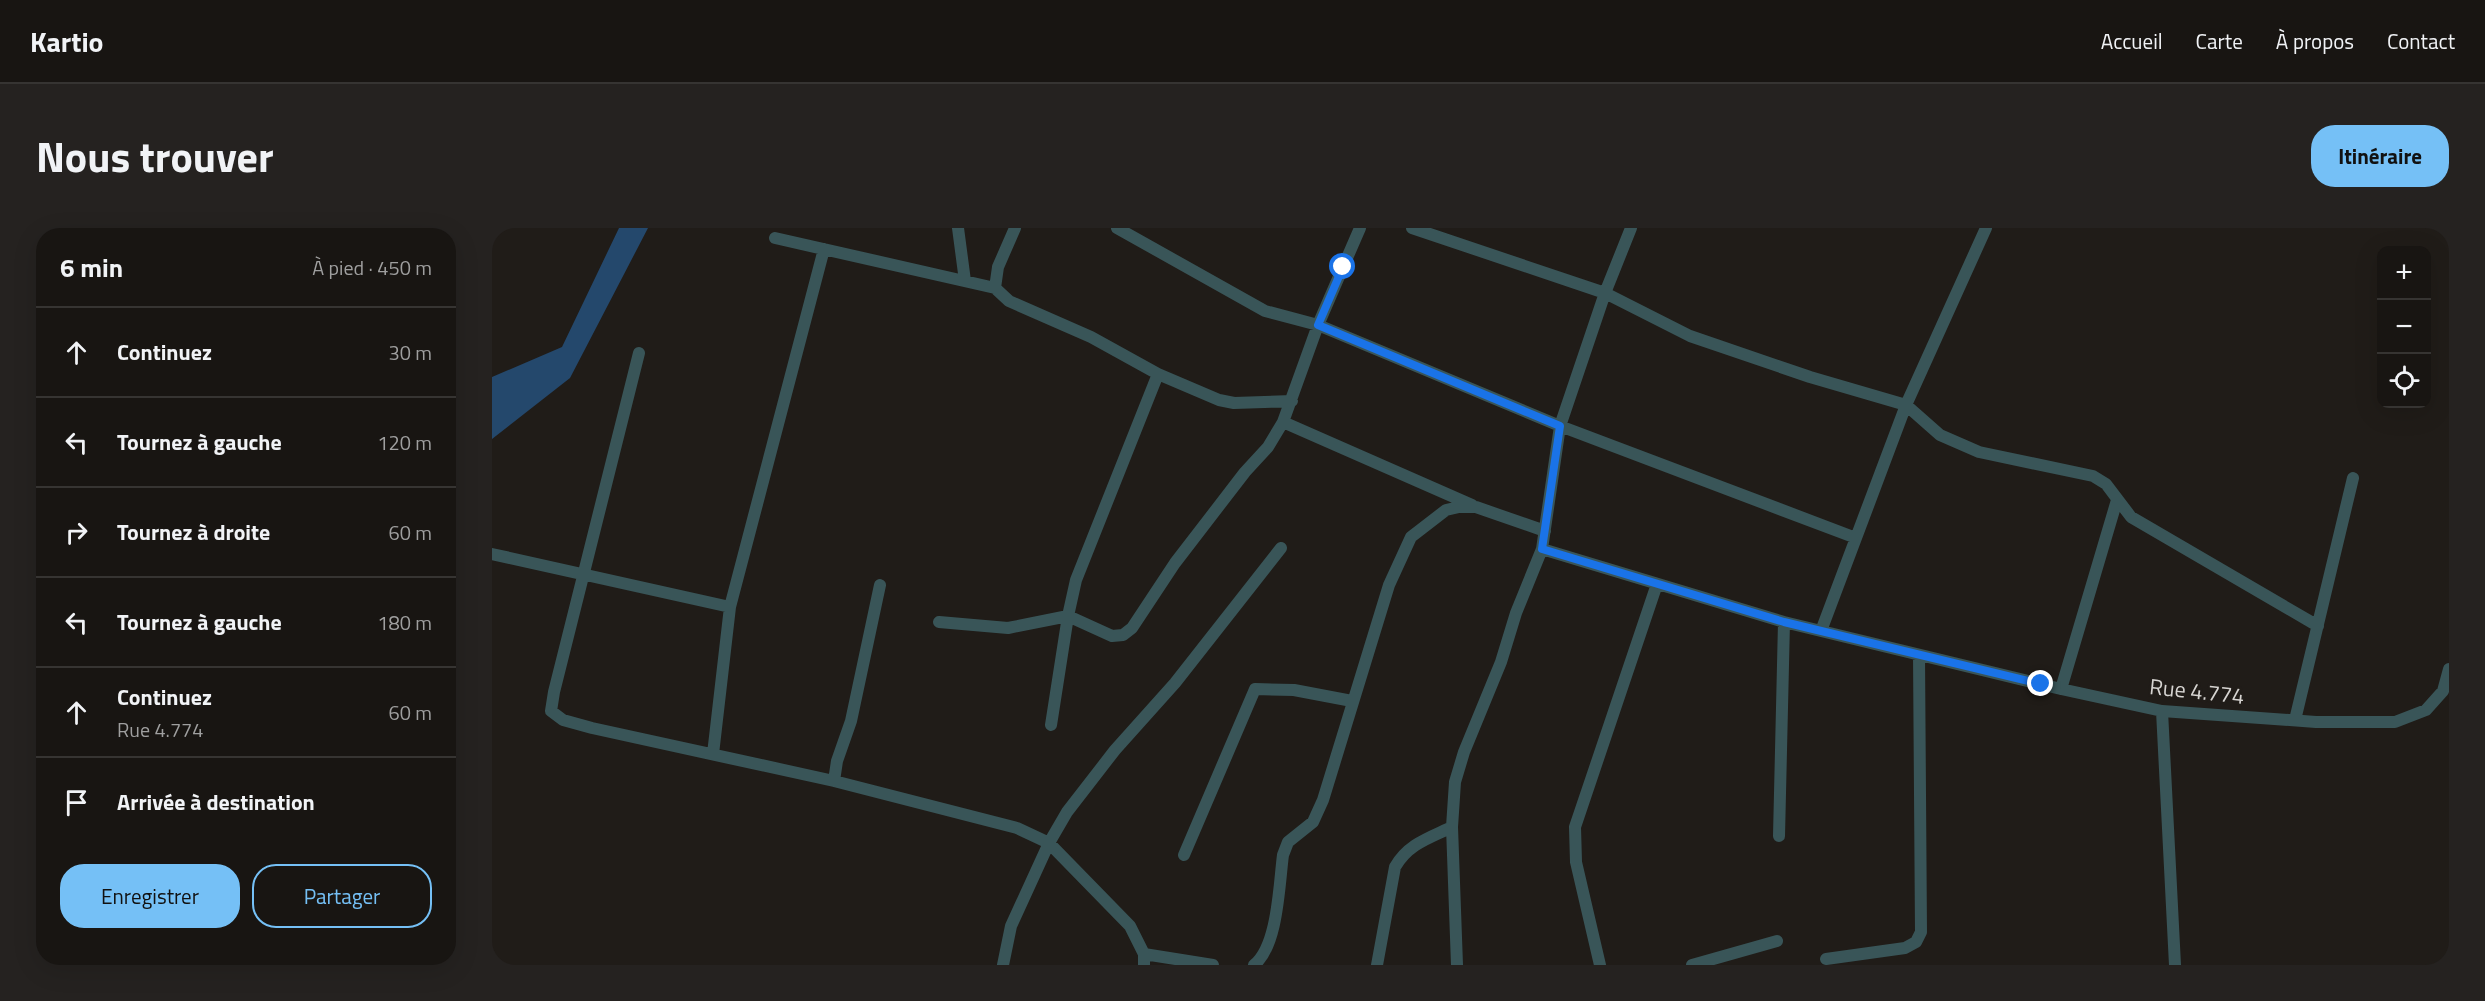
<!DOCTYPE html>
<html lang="fr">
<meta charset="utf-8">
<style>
:root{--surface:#181512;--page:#252220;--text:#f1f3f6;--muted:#9f9f9f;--line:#363432;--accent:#75c0f6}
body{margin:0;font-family:"Titillium Web",sans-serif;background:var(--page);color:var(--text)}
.controls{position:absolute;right:18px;top:18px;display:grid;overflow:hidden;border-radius:12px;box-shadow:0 6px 24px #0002}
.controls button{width:54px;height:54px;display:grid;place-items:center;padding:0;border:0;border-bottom:2px solid var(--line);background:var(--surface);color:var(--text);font:30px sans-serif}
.stop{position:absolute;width:18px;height:18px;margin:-14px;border:4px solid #1a73e8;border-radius:50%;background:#fff}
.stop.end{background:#1a73e8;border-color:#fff;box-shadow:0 2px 6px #0008}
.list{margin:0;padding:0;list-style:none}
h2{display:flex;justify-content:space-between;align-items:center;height:78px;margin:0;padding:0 24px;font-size:26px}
h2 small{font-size:20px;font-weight:400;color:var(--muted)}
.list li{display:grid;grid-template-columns:39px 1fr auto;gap:18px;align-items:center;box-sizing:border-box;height:90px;padding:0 24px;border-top:2px solid var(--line)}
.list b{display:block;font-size:22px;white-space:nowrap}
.list p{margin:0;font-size:20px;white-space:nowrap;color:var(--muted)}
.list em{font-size:20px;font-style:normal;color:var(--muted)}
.actions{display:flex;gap:12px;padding:18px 24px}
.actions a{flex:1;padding:14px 0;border:2px solid var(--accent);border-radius:24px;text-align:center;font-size:21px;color:var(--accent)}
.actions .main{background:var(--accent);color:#111}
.icon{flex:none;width:33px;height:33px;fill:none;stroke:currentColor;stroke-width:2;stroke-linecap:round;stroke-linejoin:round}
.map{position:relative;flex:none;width:1957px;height:737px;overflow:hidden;border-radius:24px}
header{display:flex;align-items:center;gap:36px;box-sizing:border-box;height:84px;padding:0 30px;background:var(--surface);border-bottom:2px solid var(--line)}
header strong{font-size:28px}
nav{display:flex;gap:33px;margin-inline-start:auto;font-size:21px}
.intro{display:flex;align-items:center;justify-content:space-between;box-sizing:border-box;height:144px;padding:0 36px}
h1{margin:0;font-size:42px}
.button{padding:15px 27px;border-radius:24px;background:var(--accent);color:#111;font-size:21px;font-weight:700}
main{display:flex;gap:36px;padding:0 36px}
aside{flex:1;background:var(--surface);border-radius:24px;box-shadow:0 6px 24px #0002}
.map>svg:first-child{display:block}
.water{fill:#24486c}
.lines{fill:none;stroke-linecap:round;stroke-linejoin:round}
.minor{stroke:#395558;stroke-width:12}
.route{stroke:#1a73e8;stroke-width:8}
.labels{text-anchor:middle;stroke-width:5;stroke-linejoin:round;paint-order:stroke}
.street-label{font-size:22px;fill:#d6d4d1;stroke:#201c18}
</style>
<header>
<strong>Kartio</strong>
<nav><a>Accueil</a><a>Carte</a><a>À propos</a><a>Contact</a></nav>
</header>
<div class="intro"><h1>Nous trouver</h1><a class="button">Itinéraire</a></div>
<main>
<aside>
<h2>6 min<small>À pied · 450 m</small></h2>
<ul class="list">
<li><svg class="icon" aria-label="ahead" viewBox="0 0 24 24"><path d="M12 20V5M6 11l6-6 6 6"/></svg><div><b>Continuez</b></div><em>30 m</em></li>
<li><svg class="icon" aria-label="left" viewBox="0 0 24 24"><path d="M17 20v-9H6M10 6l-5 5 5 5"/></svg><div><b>Tournez à gauche</b></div><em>120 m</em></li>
<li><svg class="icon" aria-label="right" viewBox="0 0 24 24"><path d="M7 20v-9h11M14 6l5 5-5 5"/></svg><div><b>Tournez à droite</b></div><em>60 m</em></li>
<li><svg class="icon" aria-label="left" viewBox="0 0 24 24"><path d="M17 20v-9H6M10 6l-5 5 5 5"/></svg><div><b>Tournez à gauche</b></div><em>180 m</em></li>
<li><svg class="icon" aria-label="ahead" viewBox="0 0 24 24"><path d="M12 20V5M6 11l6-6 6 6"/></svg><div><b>Continuez</b><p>Rue 4.774</p></div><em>60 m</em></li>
<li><svg class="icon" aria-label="arrive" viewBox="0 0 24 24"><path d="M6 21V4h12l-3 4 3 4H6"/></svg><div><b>Arrivée à destination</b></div></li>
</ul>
<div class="actions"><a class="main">Enregistrer</a><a>Partager</a></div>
</aside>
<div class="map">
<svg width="1957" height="737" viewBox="0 0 1957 737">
<rect width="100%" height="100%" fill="#201c18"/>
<!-- water -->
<path class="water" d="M127,0h29l-78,150 -78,61v-62l70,-30z"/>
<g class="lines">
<!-- minor -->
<path class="minor" d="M466,0l7,53
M625,0l148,83 53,14 242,101 296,112
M920,0l193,65 85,43 120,41 96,28 34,30 39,17 114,24 13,8 25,33 187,109
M283,10l220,50 14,13 82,36 67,37 61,26 15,3 58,-2
M503,60l3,-21 17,-39
M147,125l-85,339 -3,19 12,9 29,8 242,53
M791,194l189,83
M1050,321l242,73 277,67 101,22 154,11h79l31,-12 17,-19 6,-22
M0,326l238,53
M388,357l-29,136 -14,40 -3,20 183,47 32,15 81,83 14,28v11
M447,394l69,6 60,-12 44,20 11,-1 9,-7 43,-65 70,-91 23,-25 15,-25 35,-97 42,-97
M1329,403l85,-226 80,-177
M1569,461l56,-189
M1670,483l13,254
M1803,492l58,-242
M559,497l17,-109 8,-36 82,-206
M221,526l17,-147 94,-358
M1287,608l5,-214
M692,627l71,-166 39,1 58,11
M652,726l69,11
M1334,731l79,-11 11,-6 5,-10 -2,-277
M511,737l8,-39 38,-83 18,-31 48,-62 60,-67 106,-135
M762,737c24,-19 25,-80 29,-110l5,-13 25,-20 10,-22 66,-215 22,-48 35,-27 13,-3h17l69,24
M885,737l18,-98c13,-23 34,-29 57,-40
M965,737l-5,-138 3,-45 9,-30 37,-90 15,-49 26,-64 18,-123 45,-133 26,-65
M1108,737l-24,-103 -1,-35 82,-243
M1200,737l85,-24"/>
</g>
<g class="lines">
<!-- route -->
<path class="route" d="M851,39l-25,58 242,101 -18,123 242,73 257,62"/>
</g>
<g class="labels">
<!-- street labels -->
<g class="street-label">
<text transform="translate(1705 463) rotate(6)" y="8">Rue 4.774</text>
</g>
</g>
</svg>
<div class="controls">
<button>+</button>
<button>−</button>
<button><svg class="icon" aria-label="locate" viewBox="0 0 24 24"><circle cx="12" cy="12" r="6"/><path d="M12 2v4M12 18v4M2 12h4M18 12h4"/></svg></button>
</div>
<div class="stop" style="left:851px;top:39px"></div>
<div class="stop end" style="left:1549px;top:456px"></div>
</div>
</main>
